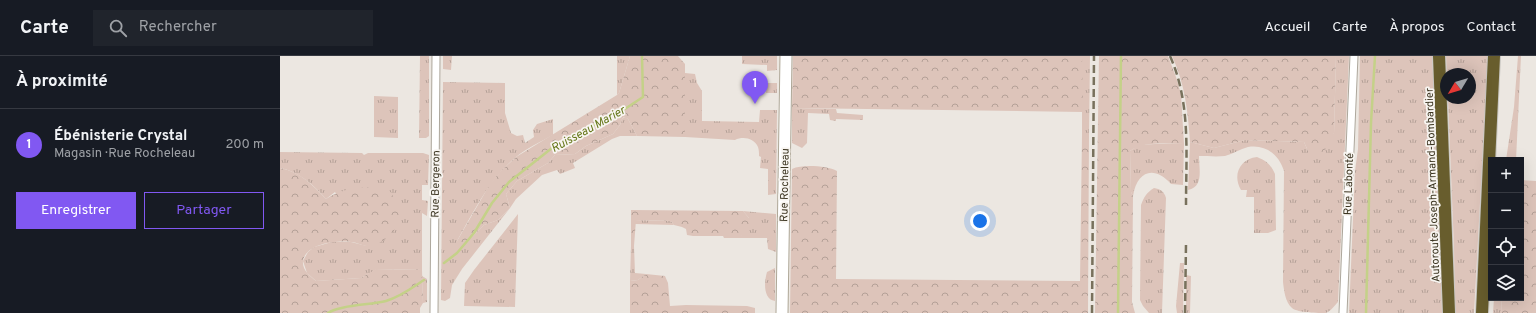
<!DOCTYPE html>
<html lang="fr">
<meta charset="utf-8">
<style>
:root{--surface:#171b24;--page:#20242c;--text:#f1f3f6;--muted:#9ea1a6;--line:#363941;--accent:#8158f2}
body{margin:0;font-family:Overpass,sans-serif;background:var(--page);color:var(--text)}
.controls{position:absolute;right:12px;bottom:12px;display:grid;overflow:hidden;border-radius:0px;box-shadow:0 4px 16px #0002}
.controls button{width:36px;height:36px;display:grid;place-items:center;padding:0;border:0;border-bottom:1px solid var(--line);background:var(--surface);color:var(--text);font:20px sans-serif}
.compass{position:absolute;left:1160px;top:12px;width:36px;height:36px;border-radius:50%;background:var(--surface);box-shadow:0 4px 16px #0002;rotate:232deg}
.you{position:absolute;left:700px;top:165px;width:14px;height:14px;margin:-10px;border:3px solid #fff;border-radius:50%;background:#1a73e8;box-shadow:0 0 0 6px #1a73e833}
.badge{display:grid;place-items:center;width:26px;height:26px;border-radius:50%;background:var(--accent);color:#fff;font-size:13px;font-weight:700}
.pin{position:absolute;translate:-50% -33px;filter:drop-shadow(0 1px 2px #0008)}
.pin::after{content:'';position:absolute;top:21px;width:14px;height:12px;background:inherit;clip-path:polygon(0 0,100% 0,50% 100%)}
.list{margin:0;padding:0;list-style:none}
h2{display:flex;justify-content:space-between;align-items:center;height:52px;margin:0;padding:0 16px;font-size:17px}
h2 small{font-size:13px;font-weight:400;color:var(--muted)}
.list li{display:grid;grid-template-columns:26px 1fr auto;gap:12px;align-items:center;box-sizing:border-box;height:72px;padding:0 16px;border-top:1px solid var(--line)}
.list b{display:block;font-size:15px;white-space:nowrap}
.list p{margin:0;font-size:13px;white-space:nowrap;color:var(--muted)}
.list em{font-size:13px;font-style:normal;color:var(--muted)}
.actions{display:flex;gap:8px;padding:12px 16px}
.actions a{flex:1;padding:9px 0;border:1px solid var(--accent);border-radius:0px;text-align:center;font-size:14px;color:var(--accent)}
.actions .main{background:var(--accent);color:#fff}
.icon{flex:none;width:22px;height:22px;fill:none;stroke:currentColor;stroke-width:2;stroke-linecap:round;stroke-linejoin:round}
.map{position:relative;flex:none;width:1256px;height:257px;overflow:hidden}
header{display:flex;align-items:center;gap:24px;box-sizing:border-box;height:56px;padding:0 20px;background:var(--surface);border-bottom:1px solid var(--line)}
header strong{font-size:19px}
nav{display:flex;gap:22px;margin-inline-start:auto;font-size:14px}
.search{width:280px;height:36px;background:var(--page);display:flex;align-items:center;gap:10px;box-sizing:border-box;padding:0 14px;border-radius:0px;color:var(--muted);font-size:15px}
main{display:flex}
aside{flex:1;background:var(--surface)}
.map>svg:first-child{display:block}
.grass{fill:url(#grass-tufts)}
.forest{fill:url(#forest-crowns)}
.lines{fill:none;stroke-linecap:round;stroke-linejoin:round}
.stream{stroke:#c4d188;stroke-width:2.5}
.street-casing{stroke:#ada79c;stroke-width:9}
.secondary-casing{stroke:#aea797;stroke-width:13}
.highway-casing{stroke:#c8c6c1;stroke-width:14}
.street{stroke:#fff;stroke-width:7}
.secondary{stroke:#fff;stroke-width:11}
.highway{stroke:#685d2d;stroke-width:12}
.rail{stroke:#78715c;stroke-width:2.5;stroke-dasharray:8 4;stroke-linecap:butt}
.labels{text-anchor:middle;stroke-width:3.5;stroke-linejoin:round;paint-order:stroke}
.street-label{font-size:11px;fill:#3c3521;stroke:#f8f5f1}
.water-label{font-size:12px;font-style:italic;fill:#67781b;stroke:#f8f5f1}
</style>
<header>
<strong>Carte</strong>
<div class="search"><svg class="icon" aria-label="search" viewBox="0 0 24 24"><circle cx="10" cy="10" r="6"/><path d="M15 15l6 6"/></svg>Rechercher</div>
<nav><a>Accueil</a><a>Carte</a><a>À propos</a><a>Contact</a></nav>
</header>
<main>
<aside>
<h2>À proximité<small></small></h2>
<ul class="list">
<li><span class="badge">1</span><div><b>Ébénisterie Crystal</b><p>Magasin · Rue Rocheleau</p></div><em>200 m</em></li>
</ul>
<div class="actions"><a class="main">Enregistrer</a><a>Partager</a></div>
</aside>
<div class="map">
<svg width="1256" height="257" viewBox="0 0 1256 257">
<defs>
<pattern id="grass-tufts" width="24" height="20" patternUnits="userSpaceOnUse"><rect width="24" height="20" fill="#ddc4ba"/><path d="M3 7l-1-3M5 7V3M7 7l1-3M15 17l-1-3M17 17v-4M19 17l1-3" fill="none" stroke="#b4a097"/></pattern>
<pattern id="forest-crowns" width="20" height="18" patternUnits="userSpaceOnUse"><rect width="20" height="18" fill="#ddc4ba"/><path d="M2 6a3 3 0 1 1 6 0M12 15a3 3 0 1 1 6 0" fill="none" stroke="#b4a097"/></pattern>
</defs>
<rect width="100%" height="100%" fill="#ece7e1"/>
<!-- grass -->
<path class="grass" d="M140,0h9v80l-3,2h-7z
M163,0h9l-1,14 -8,-1z
M337,0h13l-11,37 -2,2z
M462,0h35v14l-10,1v-6l-25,-1z
M802,0h8l-1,79h-7z
M1056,0h13l-11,246c-4,4 -7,9 -12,11 -7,0 -28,0 -34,-5 -7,-6 -8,-18 -9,-26l1,-111c-5,-16 -18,-27 -36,-24 -8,2 -15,7 -23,9 -9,1 -18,0 -26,0 0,13 5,31 -11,34l2,-48 24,6 31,-8 59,2 4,9 26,-18z
M1080,0h72l6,106 4,151h-93l6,-142 3,-22z
M1166,0h42l-14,257h-19l-1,-65 -6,-150h22v-24h-23z
M1238,0h3l-5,104h-10l8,-53z
M405,17l10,1 2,9 5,8v30l57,1 1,-12h17l-1,84 -8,1v-26l-8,-1 1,-11 -2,-1c0,-3 0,-6 -1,-9 -4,-9 -15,-11 -23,-7l-50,-3z
M163,26l62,1v30l6,20 6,3 6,-1 2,8 9,-6 -1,-7 4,-6 16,-5v16c-13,7 -26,13 -37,22 -27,22 -42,54 -59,84l9,2 18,-18 14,-5 12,-12 -4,-14 11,-13 31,-18 7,-8 20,-1 11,-8 27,-12 7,-9 2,-6 3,-2 3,2 9,17h-17l-8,3 -39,24 2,5 -15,6 -3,-4 -15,5 -26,24 -6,9 -48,61 -10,16 -2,13 -5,3 -4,-1z
M487,27h10v10h-11z
M94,40l24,1v41l-24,-1z
M512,52l44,1 1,4 26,2v5l-27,-1v2l-6,-1 -1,-6 -21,-1 -1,30 -5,5 -10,-5z
M875,88h29l-1,41 -12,-1c-17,-19 -34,-13 -38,12l-2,-4 -1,-41 9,-6z
M0,96l82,1 2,2 4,-2h55l6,2 -1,30h-6v15l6,1 -1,15 -5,-3v57l-45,-1 -16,9 -45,3 -9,-8 -4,-12 5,-9 6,-5 18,-5h19l16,4 -32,-54 -9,7c-12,-14 -28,-28 -46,-31z
M977,101c10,4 14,8 18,17l1,56 -8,3h-14v-36h-8l1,-7h-6c-9,-15 -1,-31 16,-33z
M874,132c6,1 10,3 12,10l-4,115h-13l-6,-7 -3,-6 1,-95c3,-8 5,-12 13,-17z
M463,155l33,3v38l-8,-3 -1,-11h-43l-1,-2h18l8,-18z
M238,158l-3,93 -51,-1 1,-23 9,-13z
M355,164l36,1 3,4 -39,-1z
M351,190h3l1,27 11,1 -8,6 -8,1z
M900,207h4l-1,50h-6l-1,-7z
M495,212v33c-12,-2 -11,-19 -8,-29z
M906,219l5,1 -1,37h-4z
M142,220l5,3v23l-4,1z
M1214,242h8l-1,15h-8z"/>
<!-- forest -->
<path class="forest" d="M350,0h48l7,8v73l-48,-1 -9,-17 -4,-2 -2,2 -2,6 -7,9 -27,12 -11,8 -20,1 -7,8 -31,18 -11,13 4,14 -12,12 -14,5 -18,18 -7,1 -2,-3 33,-57 11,-13 15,-14 101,-62 2,-2z
M513,0h289l1,56 -291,-4z
M819,0h69l8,21 5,17 3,50c-19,0 -39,-3 -54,7l1,41 2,4 -1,106 3,11h-40z
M892,0h164l-2,77 -10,19 -16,-1 -4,-9 -59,-2 -31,8 -24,-6c-2,-30 -5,-58 -18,-86z
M802,79h7l-1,178h-298l2,-144c11,-5 35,-3 45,2l-1,108 244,2z
M0,112c20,4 32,16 46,31 17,-12 42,-14 63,-9 5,7 11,19 10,28 -2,15 -18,28 -33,28 -5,-1 -10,-4 -15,-4 -13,-2 -45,1 -48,19 -1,9 7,15 13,20l45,-3 15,-9 46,1 1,33 -3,5v5h-140z
M1241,124l15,1v132h-35l1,-15h19z
M351,154l112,1 6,7v15l-8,3h-48l-6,-1 -1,-6 -4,-2 -8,-2 -3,-4 -35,-1 -2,26h-3z
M366,218l19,2 3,7 2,23 16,-1 61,1 8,2v5h-125v-32l8,-1z"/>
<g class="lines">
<!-- stream -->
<path class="stream" d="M164,207l13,-10 17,-20 18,-30 17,-21 48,-38 34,-18 17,-6 35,-23 -1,-41
M48,257c11,-8 43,-8 58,-12 14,-4 26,-13 38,-21
M838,257l3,-257
M1086,257l5,-190 4,-67"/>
<!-- street casing -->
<g class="street-casing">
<path id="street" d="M154,257l2,-257
M1063,257l11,-257"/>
</g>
<!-- secondary casing -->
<g class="secondary-casing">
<path id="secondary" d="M502,257l4,-257"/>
</g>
<!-- highway casing -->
<g class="highway-casing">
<path id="highway" d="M1159,0l10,257
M1202,257l12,-257"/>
</g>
<!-- street -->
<use href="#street" class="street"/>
<!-- secondary -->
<use href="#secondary" class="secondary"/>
<!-- highway -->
<use href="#highway" class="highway"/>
<!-- rail -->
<path class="rail" d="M890,0c21,47 16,98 16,149
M812,257l2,-257
M905,257l1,-69"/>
</g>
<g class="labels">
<!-- street labels -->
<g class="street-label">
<text transform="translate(155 128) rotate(-89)" y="4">Rue Bergeron</text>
<text transform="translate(1068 128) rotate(-88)" y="4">Rue Labonté</text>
<text transform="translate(504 129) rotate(-89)" y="4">Rue Rocheleau</text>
<text transform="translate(1152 129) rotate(-92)" y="4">Autoroute Joseph-Armand-Bombardier</text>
</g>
<!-- water labels -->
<g class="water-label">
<text transform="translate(308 73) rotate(-29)" y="4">Ruisseau Marier</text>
</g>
</g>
</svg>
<div class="controls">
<button>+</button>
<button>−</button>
<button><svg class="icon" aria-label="locate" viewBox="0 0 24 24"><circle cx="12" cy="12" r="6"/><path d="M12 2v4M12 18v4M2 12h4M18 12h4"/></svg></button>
<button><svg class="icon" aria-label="layers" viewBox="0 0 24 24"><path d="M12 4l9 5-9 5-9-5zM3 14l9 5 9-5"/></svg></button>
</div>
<svg class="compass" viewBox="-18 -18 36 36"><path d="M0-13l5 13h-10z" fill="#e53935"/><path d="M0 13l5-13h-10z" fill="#9ea1a6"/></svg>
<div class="you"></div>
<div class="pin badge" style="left:475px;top:48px">1</div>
</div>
</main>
